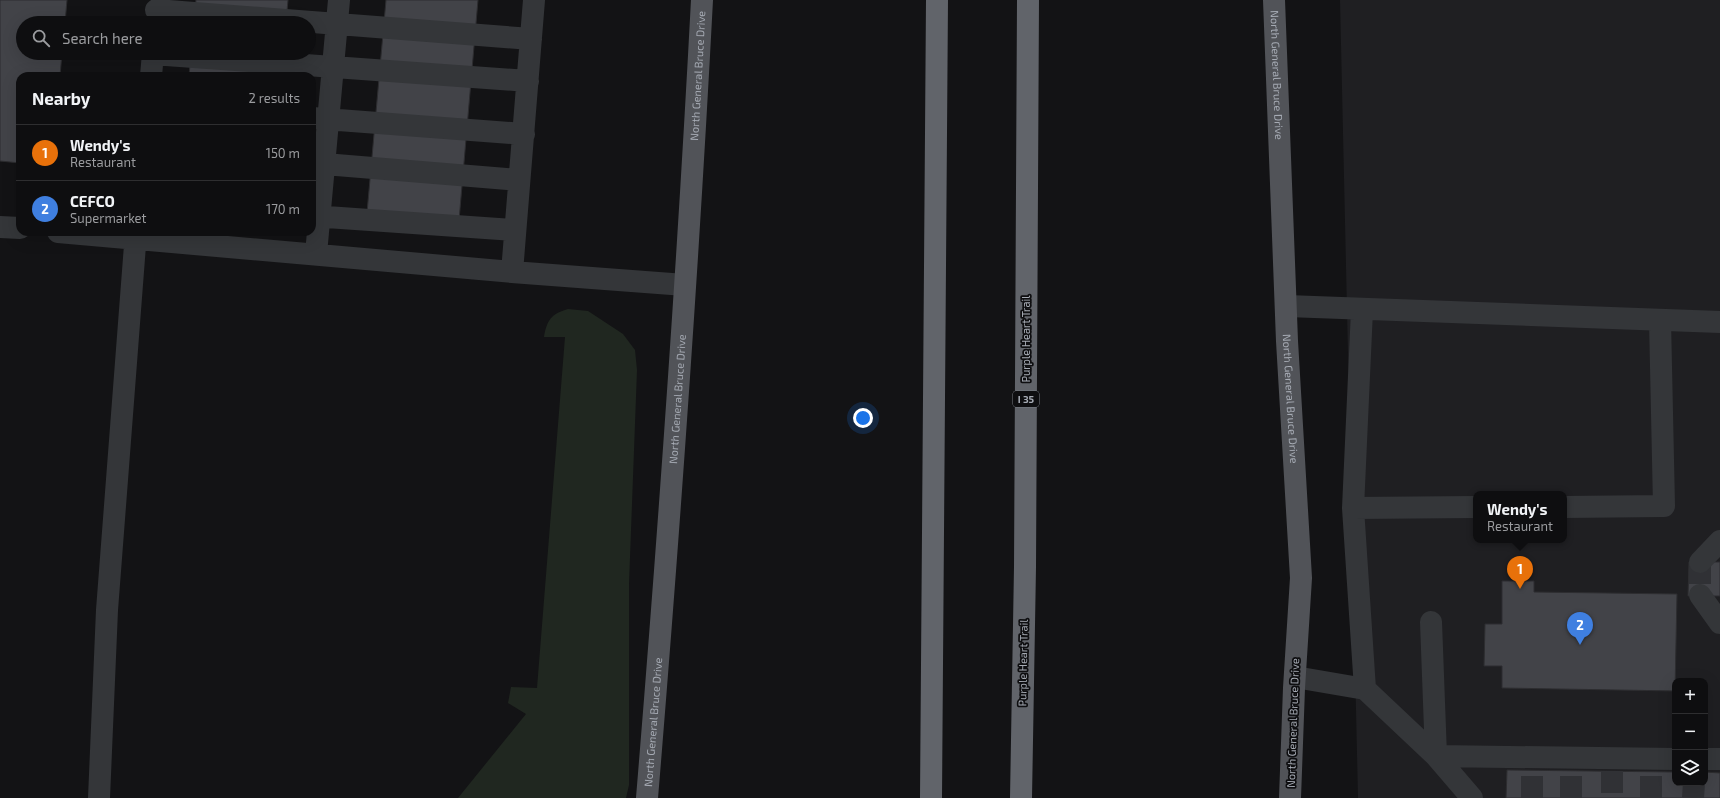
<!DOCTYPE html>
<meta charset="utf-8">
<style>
:root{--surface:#0e0e10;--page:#1c1c1e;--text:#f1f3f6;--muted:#9b9c9f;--line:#2e2e30;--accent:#0b8043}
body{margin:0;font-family:"Exo 2",sans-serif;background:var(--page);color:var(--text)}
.controls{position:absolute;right:12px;bottom:12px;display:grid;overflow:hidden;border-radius:8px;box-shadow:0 4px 16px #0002}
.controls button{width:36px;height:36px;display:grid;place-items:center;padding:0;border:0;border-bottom:1px solid var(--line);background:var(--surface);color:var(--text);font:20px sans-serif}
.you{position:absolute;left:863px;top:418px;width:14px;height:14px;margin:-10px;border:3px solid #fff;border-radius:50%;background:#1a73e8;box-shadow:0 0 0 6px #1a73e833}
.badge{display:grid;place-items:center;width:26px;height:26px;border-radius:50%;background:var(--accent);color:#fff;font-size:13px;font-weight:700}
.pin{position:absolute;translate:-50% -33px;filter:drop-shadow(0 1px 2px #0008)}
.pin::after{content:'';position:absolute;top:21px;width:14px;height:12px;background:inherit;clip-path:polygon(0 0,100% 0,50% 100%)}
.popup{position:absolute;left:1473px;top:491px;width:94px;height:52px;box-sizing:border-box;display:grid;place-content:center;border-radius:8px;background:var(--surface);filter:drop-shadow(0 1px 3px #0005);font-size:13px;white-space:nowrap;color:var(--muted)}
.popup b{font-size:15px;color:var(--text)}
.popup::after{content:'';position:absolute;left:50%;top:100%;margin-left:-8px;border:8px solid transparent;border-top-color:var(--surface)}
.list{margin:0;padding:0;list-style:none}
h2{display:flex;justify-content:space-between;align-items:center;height:52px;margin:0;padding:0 16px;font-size:17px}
h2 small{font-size:13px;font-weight:400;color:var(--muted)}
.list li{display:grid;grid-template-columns:26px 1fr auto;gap:12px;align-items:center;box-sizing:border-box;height:56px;padding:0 16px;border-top:1px solid var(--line)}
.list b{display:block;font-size:15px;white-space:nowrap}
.list p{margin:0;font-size:13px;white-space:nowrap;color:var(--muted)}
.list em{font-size:13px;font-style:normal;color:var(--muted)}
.icon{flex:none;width:22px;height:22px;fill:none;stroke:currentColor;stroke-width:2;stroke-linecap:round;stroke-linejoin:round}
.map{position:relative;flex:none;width:1720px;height:798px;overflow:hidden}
.search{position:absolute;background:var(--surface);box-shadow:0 4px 16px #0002;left:16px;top:16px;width:300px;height:44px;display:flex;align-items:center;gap:10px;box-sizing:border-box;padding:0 14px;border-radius:22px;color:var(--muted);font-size:15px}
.panel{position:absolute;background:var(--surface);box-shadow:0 4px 16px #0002;left:16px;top:72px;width:300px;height:164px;border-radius:12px}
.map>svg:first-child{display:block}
.built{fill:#1f1f22;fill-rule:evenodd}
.green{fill:#202720}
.building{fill:#424348;stroke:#2d2d30}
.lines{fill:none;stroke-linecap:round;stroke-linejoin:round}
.minor-tunnel{stroke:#303135;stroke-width:22;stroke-dasharray:22 11;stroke-linecap:butt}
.minor{stroke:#343639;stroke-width:22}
.major{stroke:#515358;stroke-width:22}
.highway{stroke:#61646a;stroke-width:22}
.labels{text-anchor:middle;stroke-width:3.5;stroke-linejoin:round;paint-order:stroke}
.shield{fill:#0e0e10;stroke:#787c83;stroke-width:1}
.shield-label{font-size:10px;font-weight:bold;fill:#a6abb4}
.street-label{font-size:11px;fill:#a6abb4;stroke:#0e0e10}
</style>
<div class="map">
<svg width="1720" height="798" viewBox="0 0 1720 798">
<rect width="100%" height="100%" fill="#131315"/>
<!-- built -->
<path class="built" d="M1340,0h380v798h-362zM1476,494h88v46h-88zM1675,681h30v102h-30z"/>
<!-- green -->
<path class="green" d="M568,309l20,2 35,23 12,16 2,20 -8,214v201l-3,13h-168l68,-84 -18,-11 3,-16 26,1 28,-351h-21c3,-17 7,-23 24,-28z"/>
<!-- building -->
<path class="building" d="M0,0h67l-2,23h-42v30h39l-2,23h-40v87l-20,-2z
M196,0h92l-2,23h-92z
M386,0h92l-20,232 -92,-8z
M191,53h92l-2,23h-92z
M1689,562h31v34h-32z
M1502,581h32v11l143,2 -2,97 -173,-3v-22h-18l1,-42h17z
M1507,770l168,2v11h30v-11l15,1v25h-214z"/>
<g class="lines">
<!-- minor-tunnel -->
<path class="minor-tunnel" d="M1700,562v33
M1612,771v27
M1532,798v-28
M1571,798v-27
M1651,798v-26
M1693,798l1,-15"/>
<!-- minor -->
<path class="minor" d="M156,10l375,29
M152,54l376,27
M151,76l2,-23
M312,118l212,16
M312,163l207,17
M312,216l203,14
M0,227l20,1
M58,232l454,40 173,13
M316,254l23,-254
M512,272l22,-272
M1287,306l433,16
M1362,310l-9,198 12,181
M1564,507l100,-1 -4,-186
M1353,508l123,-1
M1700,562l20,-21
M1700,595l20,28
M1431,622l5,134 239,3
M1295,677l70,12 71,67 36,42
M1705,759h15
M99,798l8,-188 29,-378"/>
<!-- major -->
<g class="major">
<path id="s1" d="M1274,0l13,341 14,237 -7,110 -4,110"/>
<path id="s2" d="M647,798c22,-266 41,-532 55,-798"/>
</g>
<!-- highway -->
<path class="highway" d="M931,798l6,-798
M1021,798l4,-231 3,-567"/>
</g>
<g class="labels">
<!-- shield labels -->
<rect class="shield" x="1013" y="391" width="26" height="16" rx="3"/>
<g class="shield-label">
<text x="1026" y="403">I 35</text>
</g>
<!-- street labels -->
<g class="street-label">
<text dy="4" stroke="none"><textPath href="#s1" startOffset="75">North General Bruce Drive</textPath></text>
<text dy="4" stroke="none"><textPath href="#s2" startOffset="724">North General Bruce Drive</textPath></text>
<text transform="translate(1026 339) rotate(-90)" y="4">Purple Heart Trail</text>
<text dy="4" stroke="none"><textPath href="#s2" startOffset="400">North General Bruce Drive</textPath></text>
<text dy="4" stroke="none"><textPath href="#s1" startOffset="399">North General Bruce Drive</textPath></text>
<text transform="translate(1023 663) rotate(-89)" y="4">Purple Heart Trail</text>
<text dy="4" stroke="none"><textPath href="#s2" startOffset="76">North General Bruce Drive</textPath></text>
<text transform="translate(1293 723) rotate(-88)" y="4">North General Bruce Drive</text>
</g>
</g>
</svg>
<div class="controls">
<button>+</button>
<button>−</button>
<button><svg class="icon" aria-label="layers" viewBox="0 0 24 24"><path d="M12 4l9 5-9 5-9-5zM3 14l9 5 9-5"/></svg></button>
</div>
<div class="you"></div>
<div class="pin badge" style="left:1520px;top:589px;background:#e8710a">1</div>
<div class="popup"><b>Wendy's</b>Restaurant</div>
<div class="pin badge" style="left:1580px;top:645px;background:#3f7fe0">2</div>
<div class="search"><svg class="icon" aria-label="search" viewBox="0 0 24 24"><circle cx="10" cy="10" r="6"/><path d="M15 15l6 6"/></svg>Search here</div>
<section class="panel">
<h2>Nearby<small>2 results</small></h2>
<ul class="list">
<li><span class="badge" style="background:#e8710a">1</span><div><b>Wendy's</b><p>Restaurant</p></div><em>150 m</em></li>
<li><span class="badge" style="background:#3f7fe0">2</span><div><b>CEFCO</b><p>Supermarket</p></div><em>170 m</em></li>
</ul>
</section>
</div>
